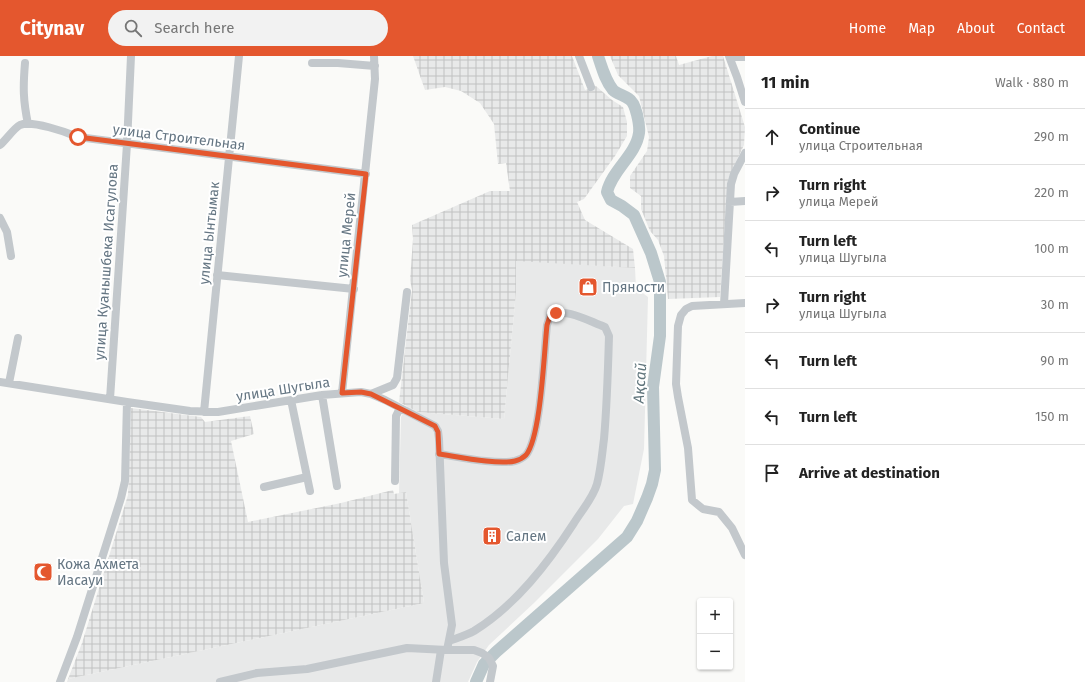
<!DOCTYPE html>
<meta charset="utf-8">
<style>
:root{--surface:#fff;--page:#f2f2f2;--text:#222;--muted:#767676;--line:#e0e0e0;--accent:#e4572e}
body{margin:0;font-family:"Fira Sans",sans-serif;background:var(--page);color:var(--text)}
.controls{position:absolute;right:12px;bottom:12px;display:grid;overflow:hidden;border-radius:4px;box-shadow:0 1px 3px #0004}
.controls button{width:36px;height:36px;display:grid;place-items:center;padding:0;border:0;border-bottom:1px solid var(--line);background:var(--surface);color:var(--text);font:20px sans-serif}
.stop{position:absolute;width:12px;height:12px;margin:-9px;border:3px solid #e4572e;border-radius:50%;background:#fff}
.stop.end{background:#e4572e;border-color:#fff;box-shadow:0 1px 4px #0008}
.list{margin:0;padding:0;list-style:none}
h2{display:flex;justify-content:space-between;align-items:center;height:52px;margin:0;padding:0 16px;font-size:17px}
h2 small{font-size:13px;font-weight:400;color:var(--muted)}
.list li{display:grid;grid-template-columns:26px 1fr auto;gap:12px;align-items:center;box-sizing:border-box;height:56px;padding:0 16px;border-top:1px solid var(--line)}
.list b{display:block;font-size:15px;white-space:nowrap}
.list p{margin:0;font-size:13px;white-space:nowrap;color:var(--muted)}
.list em{font-size:13px;font-style:normal;color:var(--muted)}
.icon{flex:none;width:22px;height:22px;fill:none;stroke:currentColor;stroke-width:2;stroke-linecap:round;stroke-linejoin:round}
.map{position:relative;flex:none;width:745px;height:626px;overflow:hidden}
header{display:flex;align-items:center;gap:24px;box-sizing:border-box;height:56px;padding:0 20px;background:var(--accent);color:#fff}
header strong{font-size:19px}
nav{display:flex;gap:22px;margin-inline-start:auto;font-size:14px}
.search{width:280px;height:36px;background:var(--page);display:flex;align-items:center;gap:10px;box-sizing:border-box;padding:0 14px;border-radius:22px;color:var(--muted);font-size:15px}
main{display:flex}
aside{flex:1;background:var(--surface)}
.map>svg:first-child{display:block}
.built{fill:#e8e9e9}
.industrial{fill:url(#industrial-grid)}
.lines{fill:none;stroke-linecap:round;stroke-linejoin:round}
.river{stroke:#bbc7cb;stroke-width:12}
.minor{stroke:#c3c8cc;stroke-width:8}
.route{stroke:#e4572e;stroke-width:5}
.labels{text-anchor:middle;stroke-width:4;stroke-linejoin:round;paint-order:stroke}
.street-label{font-size:14px;fill:#657683;stroke:#fff}
.poi-label{font-size:14px;fill:#657683;stroke:#fff;text-anchor:start}
.water-label{font-size:15px;font-style:italic;fill:#60757c;stroke:#fff}
</style>
<header>
<strong>Citynav</strong>
<div class="search"><svg class="icon" aria-label="search" viewBox="0 0 24 24"><circle cx="10" cy="10" r="6"/><path d="M15 15l6 6"/></svg>Search here</div>
<nav><a>Home</a><a>Map</a><a>About</a><a>Contact</a></nav>
</header>
<main>
<div class="map">
<svg width="745" height="626" viewBox="0 0 745 626">
<defs>
<pattern id="industrial-grid" width="8" height="8" patternUnits="userSpaceOnUse"><rect width="8" height="8" fill="#e8e9e9"/><path d="M0 4h8M4 0v8" fill="none" stroke="#c0c1c2"/></pattern>
</defs>
<rect width="100%" height="100%" fill="#fafaf8"/>
<!-- built -->
<path class="built" d="M516,204l119,8 1,20 12,9 -4,152 -11,55 -9,2 -26,33 -64,64 -45,42 -12,17 -9,20h-401l1,-3 356,-76 -18,-111 -7,2 2,-77 6,-11 11,6 86,7 12,-127z"/>
<!-- industrial -->
<path class="industrial" d="M413,0h159l13,34 11,-4 16,14 11,7 4,15v14l-12,20 -31,43 -7,3 8,18 48,29 2,19 -119,-7v31l-12,127 -86,-7 -19,-10 13,-112 -2,-10 3,-41 -1,-14 78,-34h20l-4,-28 -8,1 -4,-40 -14,-21 -19,-12 -16,-4 -20,3z
M610,0h66l3,9 33,-9h11l22,71 -1,18 -16,34 -8,118 -52,2 -4,-43 -6,-16 -8,-9 -9,-22v-13l-11,-8v-12l17,-25 2,-14 -10,-41 -21,-21z
M131,352l70,9 4,5 45,-6 4,18 -23,7 17,81 93,-19 52,-13 1,4 12,-2 18,111 -356,76 14,-36 46,-148z"/>
<g class="lines">
<!-- river -->
<path class="river" d="M476,626l8,-18 12,-12 131,-115 10,-16 10,-23 5,-14 3,-14 -2,-83 7,-51v-54l-9,-29 -17,-38 -12,-9 -11,-6 -4,-8c5,-22 29,-37 32,-59 1,-8 -3,-30 -10,-34 -5,-4 -12,-5 -16,-9 -8,-10 -11,-22 -15,-34"/>
<!-- minor -->
<path class="minor" d="M579,0l12,31
M729,0l8,21 8,25
M730,1h15
M25,7c-2,24 -2,37 3,61
M312,7h26l37,3
M0,89c6,-5 14,-17 20,-20 12,-5 46,7 58,12l288,37
M730,146l15,-1
M0,162l7,14 4,24
M217,219l137,14
M745,247l-53,3 -6,3 -5,6 -3,11 -2,58 2,13 10,51 4,52 11,9 16,3 13,16 13,27
M724,248l7,-120 3,-10 11,-21
M0,326l127,20 63,9 28,1 104,-17 39,-3 10,2 14,6 50,26 3,5 1,8 5,124 8,62 -5,25
M9,327l9,-45
M342,337l33,-314 -1,-23
M371,338l22,-9 4,-7 10,-86
M322,339l15,91
M110,343l17,-255 4,-88
M291,344l19,91
M204,356l35,-356
M439,398c20,3 58,11 76,7 4,-1 9,-4 11,-6 15,-18 18,-103 21,-130l3,-9c17,-9 38,5 55,11l4,9c-1,35 -2,69 -5,103 -2,15 -3,30 -7,45 -4,14 -15,26 -23,39 -26,40 -58,82 -100,108 -7,4 -17,7 -25,10
M395,425l1,-65 4,-8
M264,431l43,-10
M60,626l17,-45 44,-139 4,-17 2,-79
M220,626l37,-9 50,-4 100,-21 40,2h27l8,3 7,5 4,8 -3,16
M436,626l5,-32"/>
</g>
<g class="lines">
<!-- route -->
<path class="route" d="M78,81l288,37 -24,219 19,-1 10,2 64,32 3,6 1,22c20,3 59,11 76,7 4,-1 9,-4 11,-6 15,-18 18,-103 21,-130l3,-9 6,-3"/>
</g>
<!-- icons -->
<defs>
<g id="shop-square" transform="scale(1)"><rect x="-9" y="-9" width="18" height="18" rx="4" fill="#e4572e" stroke="#fff"/><path d="M-5-2.5h2.3a2.7 3.5 0 0 1 5.4 0H5L5.5 6h-11ZM-1.5-2.5h3a1.5 2.3 0 0 0-3 0Z" fill="#fff"/></g>
<g id="building-square" transform="scale(1)"><rect x="-9" y="-9" width="18" height="18" rx="4" fill="#e4572e" stroke="#fff"/><path d="M-4-6H4V6H1V3H-1V6H-4ZM-2.5-4.3h1.7v1.8h-1.7ZM.8-4.3h1.7v1.8H.8ZM-2.5-1h1.7V.8h-1.7ZM.8-1h1.7V.8H.8Z" fill="#fff"/></g>
<g id="mosque-square" transform="scale(1)"><rect x="-9" y="-9" width="18" height="18" rx="4" fill="#e4572e" stroke="#fff"/><path d="M3.5-4.9A6 6 0 1 0 3.5 4.9A5 5 0 1 1 3.5-4.9Z" fill="#fff"/></g>
</defs>
<g fill-rule="evenodd">
<use href="#shop-square" x="588" y="231"/>
<use href="#building-square" x="492" y="480"/>
<use href="#mosque-square" x="43" y="516"/>
</g>
<g class="labels">
<!-- street labels -->
<g class="street-label">
<text transform="translate(179 81) rotate(7)" y="5">улица Строительная</text>
<text transform="translate(209 177) rotate(-84)" y="5">улица Ынтымак</text>
<text transform="translate(346 179) rotate(-84)" y="5">улица Мерей</text>
<text transform="translate(106 206) rotate(-86)" y="5">улица Куанышбека Исагулова</text>
<text transform="translate(283 333) rotate(-9)" y="5">улица Шугыла</text>
</g>
<!-- poi labels -->
<g class="poi-label">
<text x="602" y="236">Пряности</text>
<text x="506" y="485">Салем</text>
<text x="57" y="513">Кожа Ахмета<tspan x="57" dy="16">Иасауи</tspan></text>
</g>
<!-- water labels -->
<g class="water-label">
<text transform="translate(640 327) rotate(-86)" y="5">Ақсай</text>
</g>
</g>
</svg>
<div class="controls">
<button>+</button>
<button>−</button>
</div>
<div class="stop" style="left:78px;top:81px"></div>
<div class="stop end" style="left:556px;top:257px"></div>
</div>
<aside>
<h2>11 min<small>Walk · 880 m</small></h2>
<ul class="list">
<li><svg class="icon" aria-label="ahead" viewBox="0 0 24 24"><path d="M12 20V5M6 11l6-6 6 6"/></svg><div><b>Continue</b><p>улица Строительная</p></div><em>290 m</em></li>
<li><svg class="icon" aria-label="right" viewBox="0 0 24 24"><path d="M7 20v-9h11M14 6l5 5-5 5"/></svg><div><b>Turn right</b><p>улица Мерей</p></div><em>220 m</em></li>
<li><svg class="icon" aria-label="left" viewBox="0 0 24 24"><path d="M17 20v-9H6M10 6l-5 5 5 5"/></svg><div><b>Turn left</b><p>улица Шугыла</p></div><em>100 m</em></li>
<li><svg class="icon" aria-label="right" viewBox="0 0 24 24"><path d="M7 20v-9h11M14 6l5 5-5 5"/></svg><div><b>Turn right</b><p>улица Шугыла</p></div><em>30 m</em></li>
<li><svg class="icon" aria-label="left" viewBox="0 0 24 24"><path d="M17 20v-9H6M10 6l-5 5 5 5"/></svg><div><b>Turn left</b></div><em>90 m</em></li>
<li><svg class="icon" aria-label="left" viewBox="0 0 24 24"><path d="M17 20v-9H6M10 6l-5 5 5 5"/></svg><div><b>Turn left</b></div><em>150 m</em></li>
<li><svg class="icon" aria-label="arrive" viewBox="0 0 24 24"><path d="M6 21V4h12l-3 4 3 4H6"/></svg><div><b>Arrive at destination</b></div></li>
</ul>
</aside>
</main>
